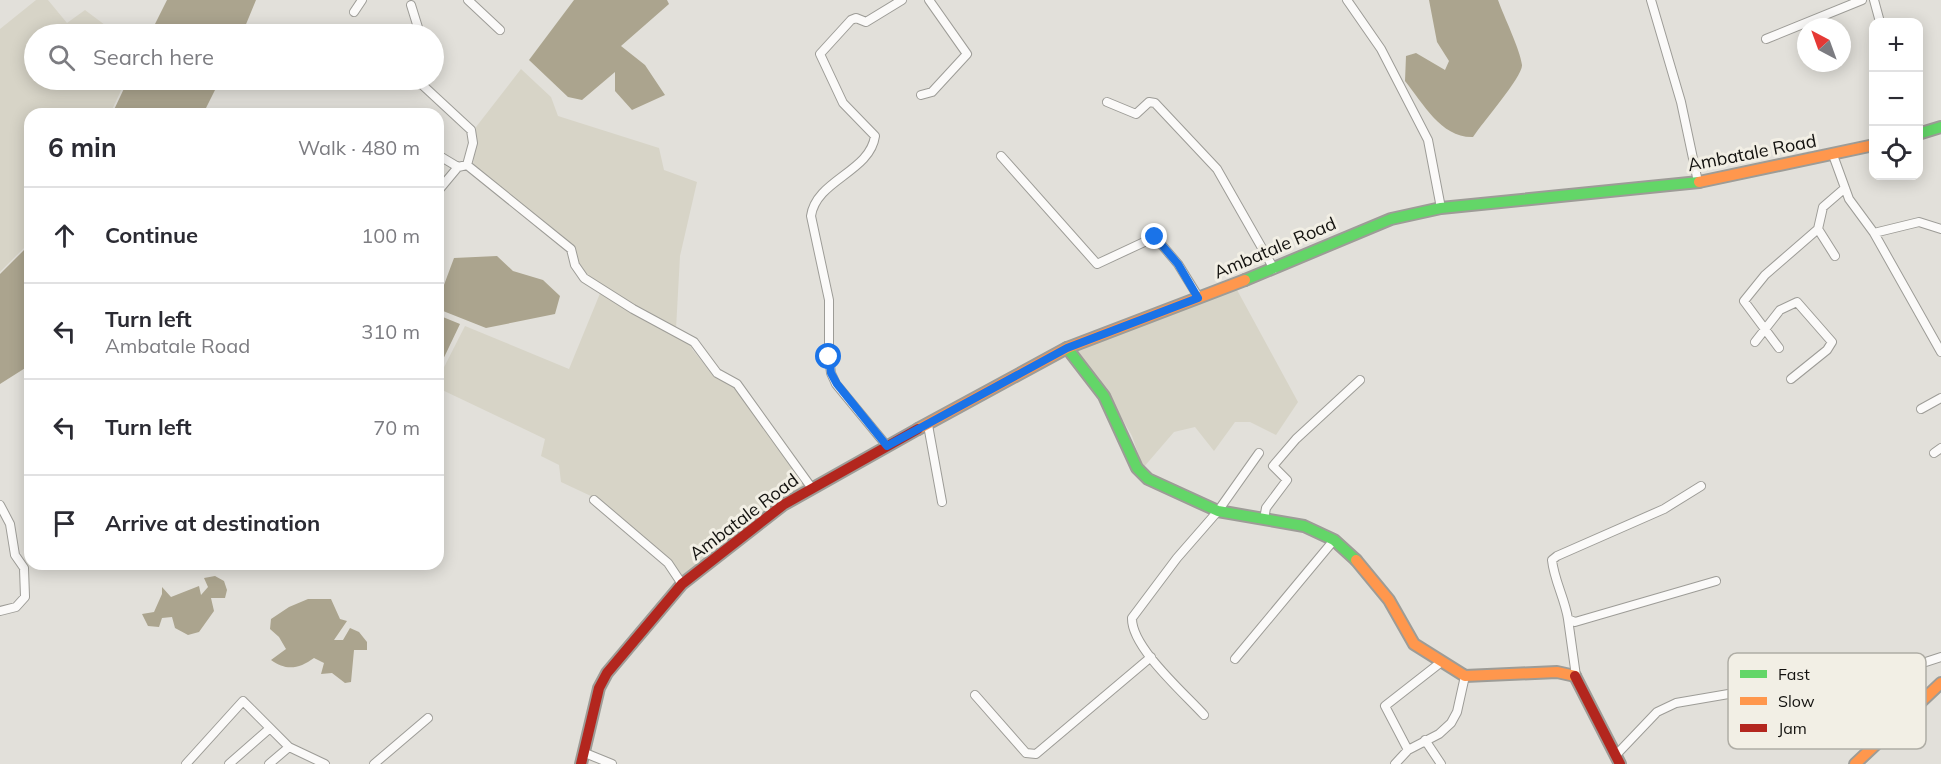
<!DOCTYPE html>
<meta charset="utf-8">
<style>
:root{--surface:#fff;--page:#f7f7f7;--text:#2b2b33;--muted:#7c7c81;--line:#e1e1e2}
body{margin:0;font-family:Mulish,sans-serif;background:var(--page);color:var(--text)}
.controls{position:absolute;right:18px;top:18px;display:grid;overflow:hidden;border-radius:12px;box-shadow:0 3px 15px #0003}
.controls button{width:54px;height:54px;display:grid;place-items:center;padding:0;border:0;border-bottom:2px solid var(--line);background:var(--surface);color:var(--text);font:30px sans-serif}
.compass{position:absolute;left:1797px;top:18px;width:54px;height:54px;border-radius:50%;background:var(--surface);box-shadow:0 3px 15px #0003;rotate:319deg}
.stop{position:absolute;width:18px;height:18px;margin:-14px;border:4px solid #1a73e8;border-radius:50%;background:#fff}
.stop.end{background:#1a73e8;border-color:#fff;box-shadow:0 2px 6px #0008}
.list{margin:0;padding:0;list-style:none}
h2{display:flex;justify-content:space-between;align-items:center;height:78px;margin:0;padding:0 24px;font-size:26px}
h2 small{font-size:20px;font-weight:400;color:var(--muted)}
.list li{display:grid;grid-template-columns:39px 1fr auto;gap:18px;align-items:center;box-sizing:border-box;height:96px;padding:0 24px;border-top:2px solid var(--line)}
.list b{display:block;font-size:22px;white-space:nowrap}
.list p{margin:0;font-size:20px;white-space:nowrap;color:var(--muted)}
.list em{font-size:20px;font-style:normal;color:var(--muted)}
.icon{flex:none;width:33px;height:33px;fill:none;stroke:currentColor;stroke-width:2;stroke-linecap:round;stroke-linejoin:round}
.map{position:relative;flex:none;width:1941px;height:764px;overflow:hidden}
.search{position:absolute;background:var(--surface);box-shadow:0 3px 15px #0003;left:24px;top:24px;width:420px;height:66px;display:flex;align-items:center;gap:15px;box-sizing:border-box;padding:0 21px;border-radius:33px;color:var(--muted);font-size:22px}
.panel{position:absolute;background:var(--surface);box-shadow:0 3px 15px #0003;left:24px;top:108px;width:420px;height:462px;border-radius:18px}
.map>svg:first-child{display:block}
.built{fill:#d7d4c7}
.water{fill:#aba48e}
.lines{fill:none;stroke-linecap:round;stroke-linejoin:round}
.street-casing{stroke:#9d9c97;stroke-width:10}
.fast-casing{stroke:#9d9c97;stroke-width:14}
.slow-casing{stroke:#9d9c97;stroke-width:14}
.jam-casing{stroke:#9d9c97;stroke-width:14}
.street{stroke:#fbfaf9;stroke-width:8}
.fast{stroke:#63d668;stroke-width:10}
.slow{stroke:#ff974d;stroke-width:10}
.jam{stroke:#b3261e;stroke-width:10}
.route{stroke:#1a73e8;stroke-width:8}
.labels{text-anchor:middle;stroke-width:6;stroke-linejoin:round;paint-order:stroke}
.street-label{font-size:18px;fill:#13120f;stroke:#f2efe5}
.key{fill:#f2efe5;stroke:#afada5;stroke-width:1.5}
.key-label{font-size:16px;fill:#13120f}
</style>
<div class="map">
<svg width="1941" height="764" viewBox="0 0 1941 764">
<rect width="100%" height="100%" fill="#e2e0da"/>
<!-- built -->
<path class="built" d="M36,0h12l19,23 18,-13 32,24h-83v46h92l-16,34h-80v128l-30,30v-243z
M521,69l30,28 7,19 101,32 5,22 33,12 -17,74 -4,73 -74,-41 -15,-12 -9,-12 -3,-15 -102,-82 3,-40z
M1236,288l62,114 -22,33 -26,-13h-15l-21,29 -19,-24 -21,5 -31,36 -11,-32 -27,-47 -32,-38z
M601,291l90,51 1,7 21,26 22,12 70,99 -69,46 -56,47 -87,-82 -32,-15 -2,-17 -18,-9 4,-17 -107,-51v-9l27,-53 104,43z"/>
<!-- water -->
<path class="water" d="M167,0h89l-14,34h-92z
M574,0h93l2,4 -48,42 24,19 20,30 -33,15 -17,-19v-19l-33,28 -14,-3 -39,-37z
M1429,0h69c6,17 22,49 24,65 1,11 -40,58 -49,72 -32,1 -50,-34 -68,-56l1,-25 10,-3 29,17 4,-9 -12,-19z
M128,80h92l-17,34h-91z
M30,244v121l-30,19v-110z
M497,256l16,15 30,9 17,16 -5,18 -69,14 -48,-19v-8l16,-43z
M438,315l22,9 -22,46z
M215,576l9,5 3,9 -2,8h-14l3,13 -15,21 -11,3 -13,-7 -3,-11 -10,1 -3,9 -11,-1 -6,-12 12,-2 8,-18v-7l9,10 28,-11 2,9 7,-8 -4,-9z
M308,599h23l9,20 7,2 -13,19h9l7,-12 9,4 8,10v8h-13l-3,32 -6,1 -13,-10 -11,1 3,-11 -10,-5c-15,11 -28,13 -43,2l15,-11 -7,-12 -9,-8 1,-10 18,-12z"/>
<g class="lines">
<!-- street casing -->
<g class="street-casing">
<path id="street" d="M468,0l32,30
M1347,0l34,49 47,91 13,68
M1651,0l30,102 17,80
M1874,0l6,22
M411,5l9,29
M354,12l8,-12
M1766,39l96,-39
M417,80l54,50 2,13 -6,22
M921,95l11,-3 35,-38 -38,-54
M1107,102l29,12 13,-12 6,1 62,66 57,100
M438,155l20,12
M1833,155l16,44 25,34 67,119
M1001,156l96,108 58,-27 23,27 21,34
M438,191l20,-24 9,-2 104,84 4,16 9,13 49,31 61,33 23,31 20,11 74,103
M1874,233l45,-11 22,7
M1835,256l-17,-27 5,-22 22,-19
M1755,342l25,-32 17,-8 35,40 -5,8 -36,29
M1779,348l-35,-47 21,-26 53,-46
M1921,409l20,-11
M928,425l14,77
M887,446l-51,-62 -5,-11 -2,-16v-57l-18,-84c5,-36 59,-44 64,-80l-32,-33 -23,-49 31,-34 5,-2 10,4 36,-22
M1934,453l7,-5
M1701,486l-37,23 -107,47 -5,4c2,20 13,39 16,59l7,3 141,-41
M594,500l74,63 14,21
M0,505l10,19 5,31 9,13 1,29 -9,10 -16,4
M1264,519l2,-11 21,-28 -14,-14 23,-27 64,-59
M1568,619l8,57
M1235,659l99,-119
M975,695l51,58 10,1 115,-97
M1204,715c-20,-22 -73,-68 -72,-97l45,-60 41,-47 41,-58
M1425,740l16,24
M1408,750l-23,-44 55,-43
M585,753l27,11
M1616,755l41,-43 19,-9 70,-12 54,2 98,-22 43,-14
M186,764l57,-63 46,46 36,17
M229,764l40,-35
M269,764l20,-17
M374,764l54,-46
M1395,764l13,-14 31,-16 12,-11 6,-11 8,-36"/>
</g>
<!-- fast casing -->
<g class="fast-casing">
<path id="fast" d="M1918,134l23,-7
M1245,280l146,-61 50,-11 258,-26
M1067,348l37,48 33,72 11,11 70,32 86,15 30,14 22,20"/>
</g>
<!-- slow casing -->
<g class="slow-casing">
<path id="slow" d="M1699,182l175,-37
M918,429l149,-81 178,-68
M1356,560l33,40 25,44 51,32 92,-4 18,4
M1855,764l86,-81"/>
</g>
<!-- jam casing -->
<g class="jam-casing">
<path id="jam" d="M1575,676l45,88
M581,764l18,-76 8,-15 75,-89 101,-79 135,-76"/>
</g>
<!-- street -->
<use href="#street" class="street"/>
<!-- fast -->
<use href="#fast" class="fast"/>
<!-- slow -->
<use href="#slow" class="slow"/>
<!-- jam -->
<use href="#jam" class="jam"/>
</g>
<g class="lines">
<!-- route -->
<path class="route" d="M829,357l2,16 6,11 50,62 180,-98 131,-50 -20,-34 -23,-27"/>
</g>
<g class="labels">
<!-- street labels -->
<g class="street-label">
<text transform="translate(1752 153) rotate(-11)" y="6">Ambatale Road</text>
<text transform="translate(1275 248) rotate(-23)" y="6">Ambatale Road</text>
<text transform="translate(744 517) rotate(-37)" y="6">Ambatale Road</text>
</g>
</g>
<!-- legend -->
<rect x="1728" y="653" width="198" height="96" rx="9" class="key"/>
<rect x="1740" y="670" width="27" height="8" fill="#63d668"/>
<rect x="1740" y="697" width="27" height="8" fill="#ff974d"/>
<rect x="1740" y="724" width="27" height="8" fill="#b3261e"/>
<g class="key-label">
<text x="1778" y="680">Fast</text>
<text x="1778" y="707">Slow</text>
<text x="1778" y="734">Jam</text>
</g>
</svg>
<div class="controls">
<button>+</button>
<button>−</button>
<button><svg class="icon" aria-label="locate" viewBox="0 0 24 24"><circle cx="12" cy="12" r="6"/><path d="M12 2v4M12 18v4M2 12h4M18 12h4"/></svg></button>
</div>
<svg class="compass" viewBox="-18 -18 36 36"><path d="M0-13l5 13h-10z" fill="#e53935"/><path d="M0 13l5-13h-10z" fill="#7c7c81"/></svg>
<div class="stop" style="left:829px;top:357px"></div>
<div class="stop end" style="left:1155px;top:237px"></div>
<div class="search"><svg class="icon" aria-label="search" viewBox="0 0 24 24"><circle cx="10" cy="10" r="6"/><path d="M15 15l6 6"/></svg>Search here</div>
<section class="panel">
<h2>6 min<small>Walk · 480 m</small></h2>
<ul class="list">
<li><svg class="icon" aria-label="ahead" viewBox="0 0 24 24"><path d="M12 20V5M6 11l6-6 6 6"/></svg><div><b>Continue</b></div><em>100 m</em></li>
<li><svg class="icon" aria-label="left" viewBox="0 0 24 24"><path d="M17 20v-9H6M10 6l-5 5 5 5"/></svg><div><b>Turn left</b><p>Ambatale Road</p></div><em>310 m</em></li>
<li><svg class="icon" aria-label="left" viewBox="0 0 24 24"><path d="M17 20v-9H6M10 6l-5 5 5 5"/></svg><div><b>Turn left</b></div><em>70 m</em></li>
<li><svg class="icon" aria-label="arrive" viewBox="0 0 24 24"><path d="M6 21V4h12l-3 4 3 4H6"/></svg><div><b>Arrive at destination</b></div></li>
</ul>
</section>
</div>
